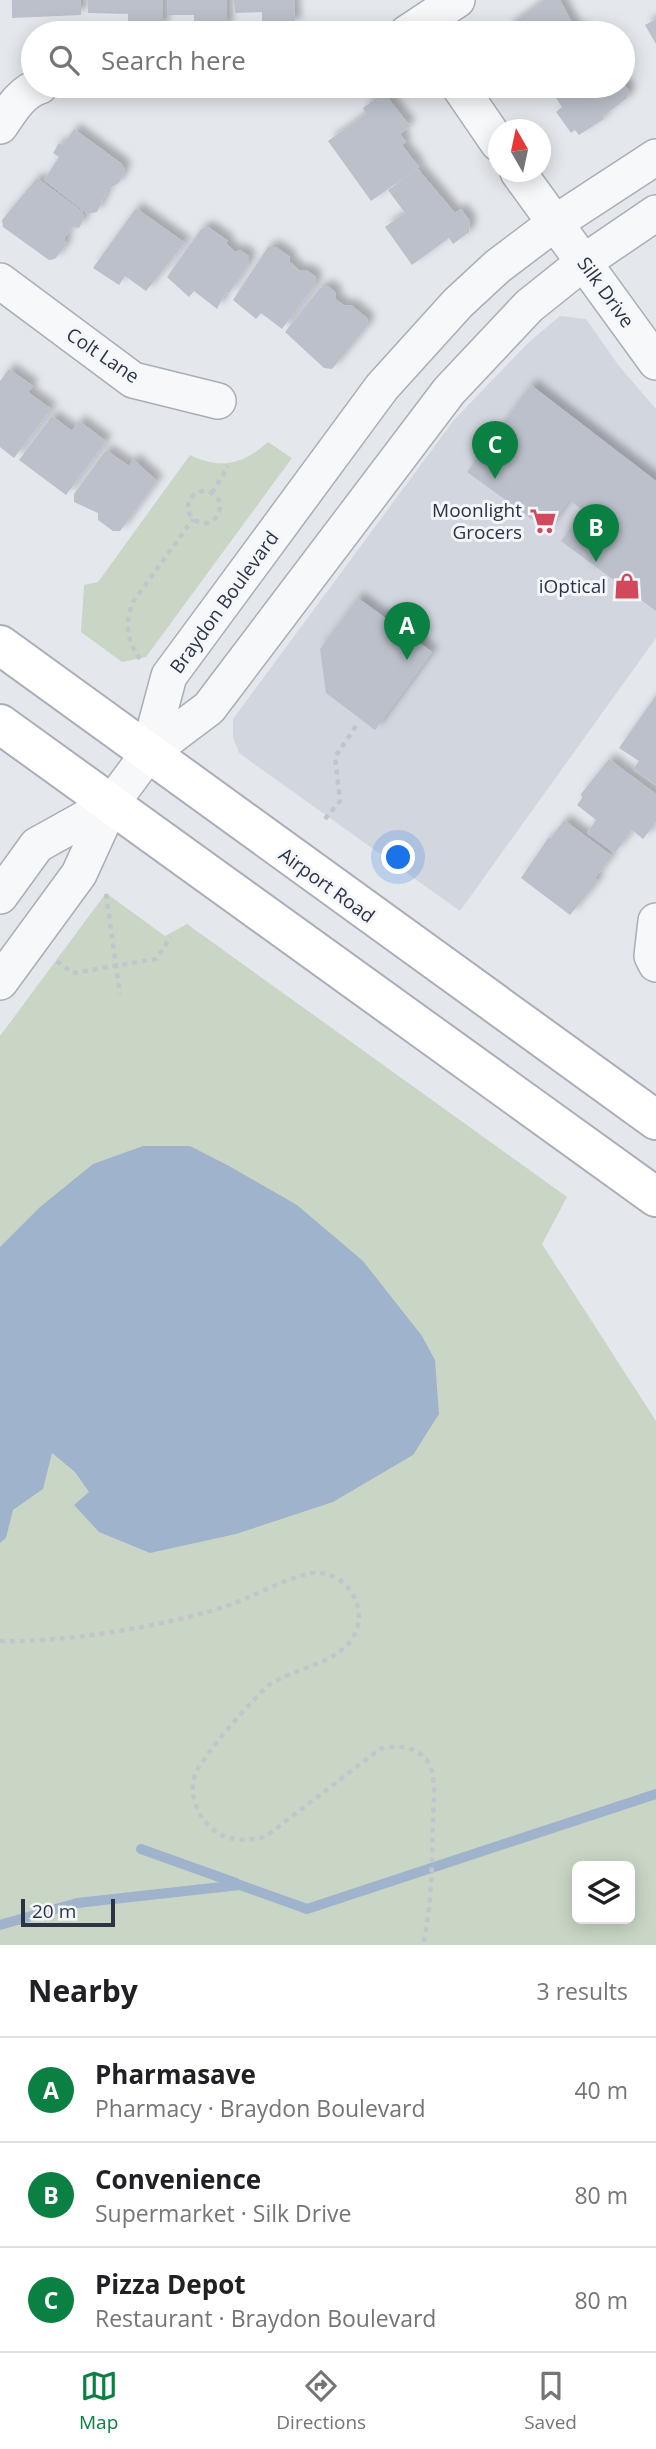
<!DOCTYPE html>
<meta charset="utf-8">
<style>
:root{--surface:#fff;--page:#f6f6f6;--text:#202124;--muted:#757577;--line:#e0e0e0;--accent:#0b8043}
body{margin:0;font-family:"Open Sans",sans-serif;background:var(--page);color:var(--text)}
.controls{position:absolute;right:21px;bottom:21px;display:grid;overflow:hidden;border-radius:10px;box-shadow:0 4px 18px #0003}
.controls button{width:63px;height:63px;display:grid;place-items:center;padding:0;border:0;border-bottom:2px solid var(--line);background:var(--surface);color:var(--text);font:35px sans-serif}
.compass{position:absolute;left:488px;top:119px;width:63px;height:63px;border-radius:50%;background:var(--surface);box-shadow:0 4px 18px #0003;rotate:351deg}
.scale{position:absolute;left:21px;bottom:18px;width:94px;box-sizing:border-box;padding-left:7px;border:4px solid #2b3445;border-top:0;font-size:19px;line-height:24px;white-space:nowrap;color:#2b3445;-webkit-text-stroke:5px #f4f6f9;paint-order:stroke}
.you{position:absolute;left:399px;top:858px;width:24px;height:24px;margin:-18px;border:5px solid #fff;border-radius:50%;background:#1a73e8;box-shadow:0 0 0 10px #1a73e833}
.badge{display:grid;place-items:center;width:46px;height:46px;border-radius:50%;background:var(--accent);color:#fff;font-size:23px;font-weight:700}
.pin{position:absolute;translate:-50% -58px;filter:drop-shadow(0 2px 4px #0008)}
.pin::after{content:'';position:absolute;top:37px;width:24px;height:21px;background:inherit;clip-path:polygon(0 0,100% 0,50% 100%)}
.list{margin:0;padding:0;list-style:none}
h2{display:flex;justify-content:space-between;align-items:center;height:91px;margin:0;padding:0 28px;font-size:30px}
h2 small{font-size:23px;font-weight:400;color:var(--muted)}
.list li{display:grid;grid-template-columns:46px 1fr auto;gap:21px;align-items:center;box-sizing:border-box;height:105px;padding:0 28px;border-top:2px solid var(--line)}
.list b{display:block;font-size:26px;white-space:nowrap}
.list p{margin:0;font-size:23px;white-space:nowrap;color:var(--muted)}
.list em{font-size:23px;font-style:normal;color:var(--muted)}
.icon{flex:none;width:38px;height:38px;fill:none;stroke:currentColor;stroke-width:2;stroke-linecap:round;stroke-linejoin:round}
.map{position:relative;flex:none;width:656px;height:1945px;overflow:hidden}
.search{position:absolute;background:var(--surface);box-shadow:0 4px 18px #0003;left:21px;right:21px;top:21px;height:77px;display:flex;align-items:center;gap:18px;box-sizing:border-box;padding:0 24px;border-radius:38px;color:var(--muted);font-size:26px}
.sheet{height:406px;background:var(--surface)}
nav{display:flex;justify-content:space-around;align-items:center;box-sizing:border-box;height:98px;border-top:2px solid var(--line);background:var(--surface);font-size:19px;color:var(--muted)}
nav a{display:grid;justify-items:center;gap:4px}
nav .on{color:var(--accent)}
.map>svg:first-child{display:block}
.built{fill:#d2d6de}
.green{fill:#c9d6c5;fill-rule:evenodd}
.water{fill:#9fb4cc}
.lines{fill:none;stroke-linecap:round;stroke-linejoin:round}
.stream{stroke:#9fb4cc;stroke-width:10}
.building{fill:#bbc0ca;filter:url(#shadow)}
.street-casing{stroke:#a9aeb7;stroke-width:38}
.secondary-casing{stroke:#a9aeb7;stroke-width:42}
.path{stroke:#c2c5cb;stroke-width:4.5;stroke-dasharray:5 5;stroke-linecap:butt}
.street{stroke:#f7f8fa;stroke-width:35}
.secondary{stroke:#fff;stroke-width:38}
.labels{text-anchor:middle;stroke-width:6;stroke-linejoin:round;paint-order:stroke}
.street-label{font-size:19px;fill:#2b3445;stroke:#f4f6f9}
.poi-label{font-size:19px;fill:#2b3445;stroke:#f4f6f9;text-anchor:end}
</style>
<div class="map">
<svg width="656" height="1945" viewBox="0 0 656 1945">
<defs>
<filter id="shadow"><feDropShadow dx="6" dy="-6" stdDeviation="3.5" flood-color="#0004"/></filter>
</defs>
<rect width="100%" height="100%" fill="#e4e7ec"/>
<!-- built -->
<path class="built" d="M560,316l26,3 33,47 37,43v229l-196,273 -221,-158 -6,-16v-18l221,-299 75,-78z"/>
<!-- green -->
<path class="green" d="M268,442l24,16 -146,199 -24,5 -41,-30 3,-47 14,-3 92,-127c31,15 53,9 78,-13z
M106,893l59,43 22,-12 380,273 -25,47 114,177v524h-656v-909zM577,1866h53v53h-53z"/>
<!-- water -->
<path class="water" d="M143,1146h47l39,20 68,39 66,56 59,75 13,24 4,54 -26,41 -80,47 -97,32 -86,19 -51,-21 -25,-27 15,-13 -14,-20 -23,-19 -9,36 -30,21 -7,28 -6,5v-296l40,-40 53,-43z"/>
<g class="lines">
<!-- stream -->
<path class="stream" d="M141,1849l95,34
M0,1925l77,-22 163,-18 67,24 349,-115"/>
</g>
<!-- building -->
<path class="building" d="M12,0h69v15l-69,3z
M88,0h75v28h-35v-14l-40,-1z
M167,0h60v28l-33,3v-16h-27z
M234,0h60l1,25 -33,-1v-12l-27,1z
M544,0h16l15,28h6l3,5h-78l2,-6z
M656,19v25l-11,-19z
M623,83l6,8 -2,7 -24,18 1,3 -25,16 -4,-5 -4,3 -15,-21 6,-5 -14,-21z
M378,97l10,1 22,28 -10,8 6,8 -4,3 17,22 -48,34 -43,-60 38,-27 -3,-6z
M74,129l48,35 3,6 -6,13 -11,6 -11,23 -9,2 -44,-34 15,-23 -6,-4 6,-10 4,2z
M418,169l37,44 6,-4 9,12 -1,11 -16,12 -4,-6 -37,27 -27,-38 20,-14 -17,-23z
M37,178l45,33 2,7 -5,10 -6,-1 -9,11 2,7 -11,14 -6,1 -46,-33 -1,-7z
M136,208l49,35 -39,48 -21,-15 -6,9 -26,-17z
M208,227l20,14 -2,2 9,9 5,-2 9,6v7l-20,30 -3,-1 -9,17 -23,-18 -5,6 -22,-20 34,-48z
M268,247h8l14,10v5l10,9 6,-1 9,6 1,8 -34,45 -21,-16 -5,6 -23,-19z
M328,286l8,7 -1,6 10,7 6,-1 16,13 1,7 -36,44 -8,-1 -39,-36 35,-44z
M9,369l24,17 -5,6 23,17 -37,49 -14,-11v-66z
M531,385l125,96v130l-95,-70 22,-31 -14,-10 -22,30 -80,-58z
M52,416l20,15 7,-10 27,20 -40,54 -47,-35z
M106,450l23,16 4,-7 24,22 -37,50h-7l-15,-11v-7l-24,-11v-8z
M358,598l74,54 -57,78 -49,-37 -6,-44z
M656,695v90l-23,-16 6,-8 -20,-13z
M609,759l47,35v28l-13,17 -11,-9 -17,23 -28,-20 9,-13 -19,-15 5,-7 -1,-4z
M564,820l48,36 -17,22 3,3 -28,34 -49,-37 28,-41 2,1z"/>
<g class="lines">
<!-- street casing -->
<g class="street-casing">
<path id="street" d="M407,33l50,-33
M459,86l39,57
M0,126c11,-16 21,-34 40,-40
M518,172l138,190
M0,281l133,99 85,21
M148,754l21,-78 213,-289 76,-84 40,-37 57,-43 101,-66
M0,896l37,-51 74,-41
M656,921l-4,35 4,8
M0,982l79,-108 32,-70 37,-50 61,-46 240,-317 80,-85 55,-44 72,-49"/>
</g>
<!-- secondary casing -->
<g class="secondary-casing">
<path id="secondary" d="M0,645l656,475
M0,724l656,473"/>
</g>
<!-- path -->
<path class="path" d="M188 507a16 16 0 1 1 32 0a16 16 0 1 1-32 0Z
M212,493l16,-27
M140,659c-13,-18 -16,-36 -7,-57l60,-83
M325,819l15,-18 -5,-44 23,-34
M106,894l14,100
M57,961l16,12 83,-14 15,-22
M0,1641c62,2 165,-15 224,-34 25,-8 65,-31 89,-34 32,-3 57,34 41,62 -16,30 -59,32 -85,50 -14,11 -69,74 -74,90 -7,20 3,43 20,56 15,11 33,10 50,6l115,-88c19,-6 47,-1 52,23 4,15 1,34 1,49 -1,42 -1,83 -10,124"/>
<!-- street -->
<use href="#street" class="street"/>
<!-- secondary -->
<use href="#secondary" class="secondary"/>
</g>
<!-- icons -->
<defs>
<g id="supermarket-bare" transform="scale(2.1)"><path d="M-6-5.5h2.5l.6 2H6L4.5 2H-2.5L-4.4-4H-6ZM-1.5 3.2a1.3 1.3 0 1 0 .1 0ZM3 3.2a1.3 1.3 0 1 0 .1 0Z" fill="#d1495b" stroke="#f4f6f9" stroke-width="2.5" paint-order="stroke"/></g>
<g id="shop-bare" transform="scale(2.1)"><path d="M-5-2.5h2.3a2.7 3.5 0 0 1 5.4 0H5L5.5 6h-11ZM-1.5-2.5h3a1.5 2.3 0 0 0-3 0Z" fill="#d1495b" stroke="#f4f6f9" stroke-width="2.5" paint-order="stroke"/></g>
</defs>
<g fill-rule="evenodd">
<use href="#supermarket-bare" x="543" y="521"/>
<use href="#shop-bare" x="627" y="586"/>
</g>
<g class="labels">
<!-- street labels -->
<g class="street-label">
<text transform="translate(606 292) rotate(54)" y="7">Silk Drive</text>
<text transform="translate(103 355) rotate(34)" y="7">Colt Lane</text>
<text transform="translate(224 602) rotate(-54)" y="7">Braydon Boulevard</text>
<text transform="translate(327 885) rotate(36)" y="7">Airport Road</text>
</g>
<!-- poi labels -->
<g class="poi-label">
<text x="522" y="517">Moonlight<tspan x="522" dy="22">Grocers</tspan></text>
<text x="606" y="593">iOptical</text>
</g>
</g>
</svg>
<div class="controls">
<button><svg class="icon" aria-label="layers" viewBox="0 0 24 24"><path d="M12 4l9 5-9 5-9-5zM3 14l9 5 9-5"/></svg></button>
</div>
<svg class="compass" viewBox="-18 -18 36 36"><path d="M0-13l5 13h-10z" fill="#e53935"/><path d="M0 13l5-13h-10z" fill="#757577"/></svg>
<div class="scale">20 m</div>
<div class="you"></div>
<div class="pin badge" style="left:407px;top:660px">A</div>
<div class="pin badge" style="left:596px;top:562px">B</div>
<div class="pin badge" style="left:495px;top:479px">C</div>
<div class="search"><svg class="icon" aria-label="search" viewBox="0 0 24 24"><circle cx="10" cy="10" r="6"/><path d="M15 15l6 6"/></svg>Search here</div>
</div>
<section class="sheet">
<h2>Nearby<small>3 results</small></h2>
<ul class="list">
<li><span class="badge">A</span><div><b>Pharmasave</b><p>Pharmacy · Braydon Boulevard</p></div><em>40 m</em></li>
<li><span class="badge">B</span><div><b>Convenience</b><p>Supermarket · Silk Drive</p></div><em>80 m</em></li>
<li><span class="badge">C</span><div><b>Pizza Depot</b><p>Restaurant · Braydon Boulevard</p></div><em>80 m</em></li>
</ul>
</section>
<nav>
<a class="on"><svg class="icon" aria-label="map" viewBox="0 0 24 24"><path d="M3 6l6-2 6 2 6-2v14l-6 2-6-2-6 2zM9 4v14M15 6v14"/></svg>Map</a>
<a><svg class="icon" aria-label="directions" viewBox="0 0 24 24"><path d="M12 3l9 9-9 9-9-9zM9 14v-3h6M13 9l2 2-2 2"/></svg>Directions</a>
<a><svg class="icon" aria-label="saved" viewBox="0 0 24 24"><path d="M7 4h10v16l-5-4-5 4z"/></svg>Saved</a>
</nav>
